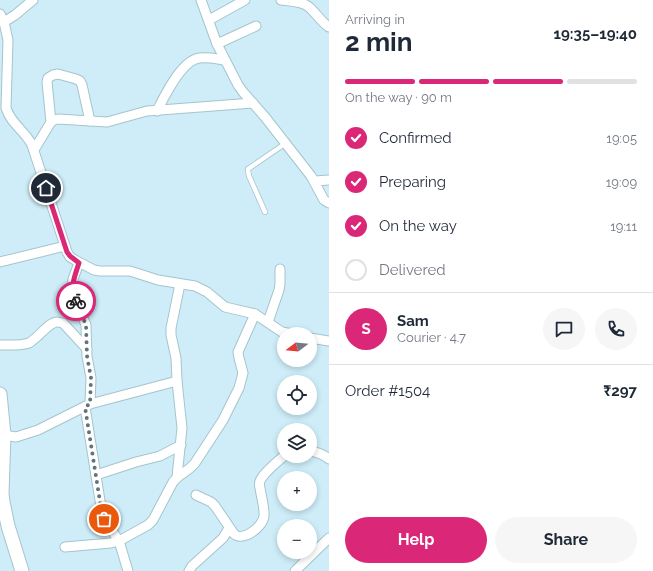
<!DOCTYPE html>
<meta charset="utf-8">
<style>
body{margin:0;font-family:Raleway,sans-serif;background:#f6f6f7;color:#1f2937;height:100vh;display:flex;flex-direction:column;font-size:15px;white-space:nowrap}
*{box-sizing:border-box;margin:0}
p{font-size:13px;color:#747a83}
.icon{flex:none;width:22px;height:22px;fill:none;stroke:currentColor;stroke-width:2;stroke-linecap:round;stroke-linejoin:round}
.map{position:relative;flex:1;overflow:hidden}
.side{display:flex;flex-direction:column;background:#fff;width:324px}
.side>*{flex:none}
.needle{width:26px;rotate:254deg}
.fabs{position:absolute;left:277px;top:327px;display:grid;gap:8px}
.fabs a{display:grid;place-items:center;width:40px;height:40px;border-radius:50%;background:#fff;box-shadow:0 2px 6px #0003;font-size:20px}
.pin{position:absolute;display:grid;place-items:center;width:34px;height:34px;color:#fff;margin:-17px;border:2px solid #fff;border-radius:50%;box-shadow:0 1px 4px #0007}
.courier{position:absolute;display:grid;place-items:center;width:40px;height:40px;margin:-20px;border:3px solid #db2777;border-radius:50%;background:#fff;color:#222;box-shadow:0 1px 5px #0007}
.overview em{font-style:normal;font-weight:700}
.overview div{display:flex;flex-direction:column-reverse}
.overview{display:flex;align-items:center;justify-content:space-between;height:68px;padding:0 16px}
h1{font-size:26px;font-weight:700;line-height:30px}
.bar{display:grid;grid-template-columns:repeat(4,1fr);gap:6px 4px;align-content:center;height:48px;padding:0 16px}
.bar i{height:5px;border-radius:3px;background:#e0e1e3}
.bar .on{background:#db2777}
.bar p{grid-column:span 4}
.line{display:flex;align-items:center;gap:10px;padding:0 16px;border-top:1px solid #e0e1e3}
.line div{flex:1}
.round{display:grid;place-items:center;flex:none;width:42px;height:42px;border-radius:21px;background:#f6f6f7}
ol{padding:0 16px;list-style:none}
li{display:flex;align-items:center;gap:12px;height:44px}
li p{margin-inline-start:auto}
li .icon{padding:4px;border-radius:50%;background:#db2777;color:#fff;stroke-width:4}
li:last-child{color:#747a83}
li i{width:22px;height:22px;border:2px solid #e0e1e3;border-radius:50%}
.cta{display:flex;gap:8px;margin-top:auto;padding:8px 16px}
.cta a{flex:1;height:46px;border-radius:24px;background:#db2777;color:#fff;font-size:16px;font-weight:700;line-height:46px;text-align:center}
.cta a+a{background:#f6f6f7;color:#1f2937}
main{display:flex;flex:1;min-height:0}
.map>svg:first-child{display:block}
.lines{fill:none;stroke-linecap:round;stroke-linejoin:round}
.lane-casing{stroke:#a5c4cd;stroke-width:6}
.street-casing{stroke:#a5c4cd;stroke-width:11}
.secondary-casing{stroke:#a5c4cd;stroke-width:15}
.lane{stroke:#fff;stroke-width:4.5}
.street{stroke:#fff;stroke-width:9}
.secondary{stroke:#fff;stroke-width:13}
.done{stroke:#61747b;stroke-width:4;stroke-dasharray:0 7.2}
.route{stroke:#db2777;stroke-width:5}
</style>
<main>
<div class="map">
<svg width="329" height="571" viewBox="0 0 329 571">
<rect width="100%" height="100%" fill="#ceedf8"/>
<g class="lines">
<defs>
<path id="lane" d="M265 212 249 176 248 171V169L286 143"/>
<g id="street">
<path d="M201 0 217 44 238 85 243 92 265 117 311 176 324 200 329 203"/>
<path d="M281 0C290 1 302 1 309 7 316 13 321 22 329 27"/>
<path d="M0 14 4 22 8 40 6 108C11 124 25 131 32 145L67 252 70 257 75 260 94 270 100 271H130L158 280 195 286 207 292 225 307 255 314 282 332 292 334"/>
<path d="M209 20 245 0"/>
<path d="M4 22 15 15 33 0"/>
<path d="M217 44 256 26"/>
<path d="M157 111C164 97 182 59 200 58 208 57 217 59 225 60"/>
<path d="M51 122 47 82 48 78 53 75 58 74 76 79 80 81 82 85 90 121"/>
<path d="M34 150 51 122 54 120 58 119 107 122 147 111 253 103"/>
<path d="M315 181 329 180"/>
<path d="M0 262 65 246"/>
<path d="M79 263 73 279 72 291 86 325 87 356 91 378 90 404"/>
<path d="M268 322 279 290 280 284V269"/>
<path d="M310 338 329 341"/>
<path d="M0 345C9 345 20 346 29 343 37 339 49 322 57 322 59 322 61 323 63 323L87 349"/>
<path d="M85 407 102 513 106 522 119 541 128 571"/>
<path d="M4 435 16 437 38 430 90 404 177 381"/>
<path d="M310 451C317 452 323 454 329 459"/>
<path d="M96 475 136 462 160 456 181 445"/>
<path d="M177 477 182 428 177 381 176 358 171 335V328L180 284"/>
<path d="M196 495 211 502 215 506 234 534C243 542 263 527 264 516 265 510 261 495 260 488 259 485 259 482 261 479 265 472 278 461 284 456"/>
<path d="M65 547 111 543 119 541 148 525 153 520 173 482C179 474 189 471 195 463L223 420 239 388 243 373 239 358 238 352 255 314"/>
<path d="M189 571 192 566 223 538 229 528"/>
<path d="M295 571 329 538"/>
</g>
<path id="secondary" d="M0 394 4 435 3 464 2 494 3 502 8 526 22 571"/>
</defs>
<use href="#lane" class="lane-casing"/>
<use href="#street" class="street-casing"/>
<use href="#secondary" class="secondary-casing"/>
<use href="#lane" class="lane"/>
<use href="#street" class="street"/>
<use href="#secondary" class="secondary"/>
</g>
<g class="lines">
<path class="done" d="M76 301 86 325 87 356 91 378 90 404 85 407 101 508 104 519"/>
<path class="route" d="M46 188 67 252 70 256 79 263C74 278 70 286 76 301"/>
</g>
</svg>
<div class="fabs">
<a><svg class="needle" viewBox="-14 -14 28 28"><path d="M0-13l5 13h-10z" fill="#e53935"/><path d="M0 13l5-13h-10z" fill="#747a83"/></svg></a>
<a><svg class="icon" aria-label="locate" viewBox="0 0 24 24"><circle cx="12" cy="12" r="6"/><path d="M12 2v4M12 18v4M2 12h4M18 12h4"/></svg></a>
<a><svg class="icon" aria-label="layers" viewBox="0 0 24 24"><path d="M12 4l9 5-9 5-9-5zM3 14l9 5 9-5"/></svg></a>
<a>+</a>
<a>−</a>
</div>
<div class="pin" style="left:104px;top:519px;background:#ea580c"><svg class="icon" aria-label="bag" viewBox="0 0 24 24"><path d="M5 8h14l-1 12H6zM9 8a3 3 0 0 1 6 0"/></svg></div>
<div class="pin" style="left:46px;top:188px;background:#1f2937"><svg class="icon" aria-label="home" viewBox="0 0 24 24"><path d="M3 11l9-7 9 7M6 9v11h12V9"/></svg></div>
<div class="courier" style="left:76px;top:301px"><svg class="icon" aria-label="bike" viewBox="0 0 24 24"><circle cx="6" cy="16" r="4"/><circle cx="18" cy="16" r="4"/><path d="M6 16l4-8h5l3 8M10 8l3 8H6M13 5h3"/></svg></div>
</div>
<section class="side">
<div class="overview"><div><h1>2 min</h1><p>Arriving in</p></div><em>19:35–19:40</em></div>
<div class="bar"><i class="on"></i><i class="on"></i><i class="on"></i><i></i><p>On the way · 90 m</p></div>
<ol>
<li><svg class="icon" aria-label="check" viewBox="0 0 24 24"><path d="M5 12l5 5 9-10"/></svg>Confirmed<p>19:05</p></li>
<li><svg class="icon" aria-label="check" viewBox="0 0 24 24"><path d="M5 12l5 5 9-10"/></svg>Preparing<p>19:09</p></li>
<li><svg class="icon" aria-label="check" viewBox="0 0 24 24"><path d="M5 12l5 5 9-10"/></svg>On the way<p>19:11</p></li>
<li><i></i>Delivered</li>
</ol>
<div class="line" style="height:72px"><b class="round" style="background:#db2777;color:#fff">S</b><div><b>Sam</b><p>Courier · 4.7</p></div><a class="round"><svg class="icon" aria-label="chat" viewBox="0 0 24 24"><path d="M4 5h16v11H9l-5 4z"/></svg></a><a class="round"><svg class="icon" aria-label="phone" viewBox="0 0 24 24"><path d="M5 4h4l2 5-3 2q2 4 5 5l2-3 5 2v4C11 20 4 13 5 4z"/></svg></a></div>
<div class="line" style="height:52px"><div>Order #1504</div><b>₹297</b></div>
<div class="cta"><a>Help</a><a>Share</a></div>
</section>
</main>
